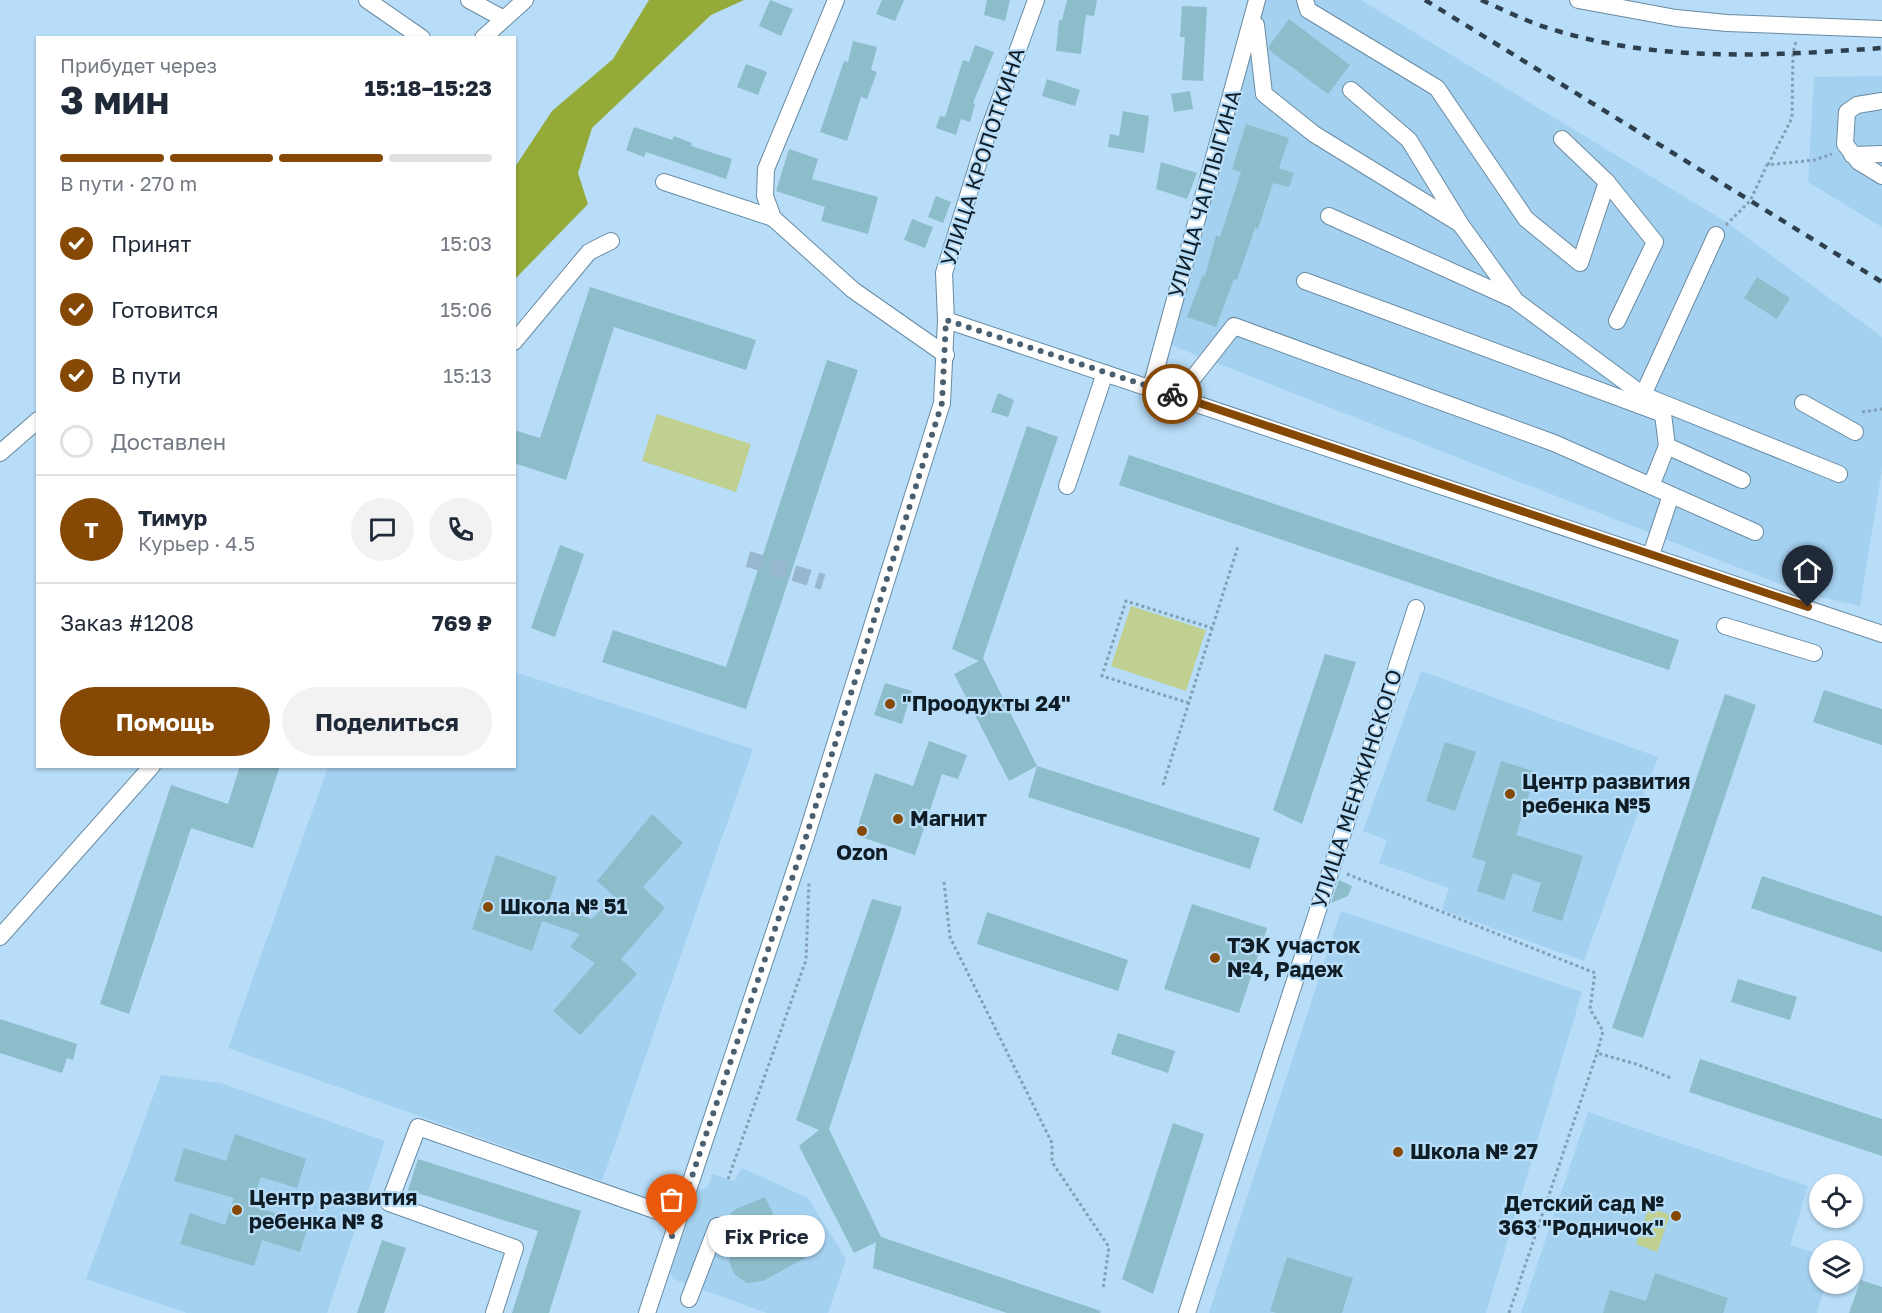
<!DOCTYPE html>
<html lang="ru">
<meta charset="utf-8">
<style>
body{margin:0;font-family:"Golos Text",sans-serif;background:#f2f2f3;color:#1f2937;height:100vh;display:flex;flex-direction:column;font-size:22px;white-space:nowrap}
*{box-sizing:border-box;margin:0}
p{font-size:20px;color:#747a83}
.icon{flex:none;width:33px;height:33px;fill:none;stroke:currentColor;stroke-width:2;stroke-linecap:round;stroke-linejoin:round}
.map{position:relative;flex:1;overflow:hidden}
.side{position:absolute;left:36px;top:36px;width:480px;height:732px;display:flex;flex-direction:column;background:#fff;border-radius:0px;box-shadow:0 2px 4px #0004}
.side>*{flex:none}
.controls{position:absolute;left:1809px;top:1174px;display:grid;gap:12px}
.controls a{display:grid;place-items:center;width:54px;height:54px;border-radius:50%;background:#fff;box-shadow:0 2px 4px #0004;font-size:30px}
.pin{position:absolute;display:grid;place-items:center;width:51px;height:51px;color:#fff;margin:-62px -26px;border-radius:50% 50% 50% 0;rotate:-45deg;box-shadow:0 0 6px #0007}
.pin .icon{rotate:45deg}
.courier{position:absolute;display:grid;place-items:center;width:60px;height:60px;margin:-30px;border:4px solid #854905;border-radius:50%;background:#fff;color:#222;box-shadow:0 2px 8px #0007}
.bubble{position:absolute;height:42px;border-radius:21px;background:#fff;box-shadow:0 2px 4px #0004;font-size:20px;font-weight:700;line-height:42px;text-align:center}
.overview em{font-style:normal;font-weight:700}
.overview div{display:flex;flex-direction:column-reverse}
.overview{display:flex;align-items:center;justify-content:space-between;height:102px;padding:0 24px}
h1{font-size:39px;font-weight:700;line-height:45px}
.bar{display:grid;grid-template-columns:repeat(4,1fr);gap:9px 6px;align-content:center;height:72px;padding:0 24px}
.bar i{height:8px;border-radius:4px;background:#e0e1e3}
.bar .current{background:#854905}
.bar p{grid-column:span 4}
.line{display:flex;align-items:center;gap:15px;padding:0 24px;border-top:2px solid #e0e1e3}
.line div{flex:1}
.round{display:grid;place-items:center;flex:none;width:63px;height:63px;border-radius:32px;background:#f2f2f3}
ol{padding:0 24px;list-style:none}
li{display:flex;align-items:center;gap:18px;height:66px}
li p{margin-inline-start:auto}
li .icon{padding:6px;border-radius:50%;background:#854905;color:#fff;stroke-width:4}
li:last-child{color:#747a83}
li i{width:33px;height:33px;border:3px solid #e0e1e3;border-radius:50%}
.primary-button{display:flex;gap:12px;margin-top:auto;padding:12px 24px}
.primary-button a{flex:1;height:69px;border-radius:36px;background:#854905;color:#fff;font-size:24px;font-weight:700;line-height:69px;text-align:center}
.primary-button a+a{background:#f2f2f3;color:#1f2937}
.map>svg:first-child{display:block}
.built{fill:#a5d1f0}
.green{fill:#c0d091}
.forest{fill:#94aa39}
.building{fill:#8dbccb}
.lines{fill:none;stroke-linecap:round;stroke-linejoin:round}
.minor-tunnel{stroke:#96b7ce;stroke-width:16;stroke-dasharray:16 8;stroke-linecap:butt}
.minor-casing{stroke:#688ba3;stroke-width:18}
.path{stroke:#829fb5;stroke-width:3;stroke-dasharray:3 3;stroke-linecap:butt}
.minor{stroke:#fff;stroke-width:16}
.rail{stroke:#2e404d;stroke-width:4.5;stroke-dasharray:8 8;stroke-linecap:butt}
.done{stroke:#4a6070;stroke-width:6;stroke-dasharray:0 10.8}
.route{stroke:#854905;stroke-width:8}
.poi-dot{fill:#854905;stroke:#b8ddf8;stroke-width:2}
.labels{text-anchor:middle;stroke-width:4.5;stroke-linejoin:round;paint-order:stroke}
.street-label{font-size:21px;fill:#0f1d26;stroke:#b8ddf8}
.poi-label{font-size:21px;font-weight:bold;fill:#0f1d26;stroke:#b8ddf8;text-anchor:start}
</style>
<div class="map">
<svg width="1882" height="1313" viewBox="0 0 1882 1313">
<rect width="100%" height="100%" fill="#b8ddf8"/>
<g class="built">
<path d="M1265 0H1361L1726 222 1882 337V470L1860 606 1803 593 1168 344Z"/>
<path d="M1882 76V227L1808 182 1814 77Z"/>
<path d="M1421 671 1658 757 1584 961 1442 910 1449 888 1379 863 1387 840 1363 831Z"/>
<path d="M515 672 753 749 602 1181 228 1048 328 767 514 766Z"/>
<path d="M1341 911 1582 992 1486 1313H1209Z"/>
<path d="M161 1075 221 1083 385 1141 327 1313H187L86 1279Z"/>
<path d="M1588 1112 1808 1186 1790 1245 1819 1254 1820 1284H1826L1817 1313H1521Z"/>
<path d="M742 1168 808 1198 846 1259 828 1313H767L673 1279 670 1271 699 1190 707 1188 713 1174 734 1181Z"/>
</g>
<g class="green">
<path d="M657 414 751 444 736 492 642 461Z"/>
<path d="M1131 606 1206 630 1186 691 1111 666Z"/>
<path d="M1649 1207 1670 1215 1657 1252 1636 1244Z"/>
</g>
<path class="forest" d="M649 0H744L711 15 592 128 578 173 588 204 515 279V167L552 111 613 59Z"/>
<g class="building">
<path d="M770 0 793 9 781 36 759 26Z"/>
<path d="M882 0H904L895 21 876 14Z"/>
<path d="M987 0H1010L1005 21 984 15Z"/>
<path d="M1067 0H1097L1094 16 1086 15 1081 54 1056 51 1059 20H1062Z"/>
<path d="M1182 6 1207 7 1203 81 1182 80 1185 37H1180Z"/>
<path d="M1289 19 1350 65 1328 94 1269 50V46Z"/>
<path d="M853 41 877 47 871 70 877 72 867 99 861 97 847 141 820 132 844 61 848 62Z"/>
<path d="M975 45 994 52 973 103 975 104 970 122 961 119 956 135 936 128 940 116 945 117 963 60 969 62Z"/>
<path d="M746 64 767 72 758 95 737 87Z"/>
<path d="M1047 79 1080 90 1075 106 1042 96Z"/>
<path d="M1190 91 1193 109 1174 112 1171 94Z"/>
<path d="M1123 111 1149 116 1144 153 1108 147 1110 134 1119 136Z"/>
<path d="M1246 124 1289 138 1279 168 1294 173 1289 187 1273 183 1258 229 1255 228 1237 280 1234 279 1216 327 1187 317 1203 275 1205 276 1216 236 1220 237 1241 172 1232 169Z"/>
<path d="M634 127 672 140 674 136 692 143 691 146 732 159 726 179 646 152 644 157 626 150Z"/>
<path d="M789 149 818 159 812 179 878 197 868 234 821 221 825 207 776 191Z"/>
<path d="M1161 162 1197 173 1187 199 1156 189Z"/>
<path d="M936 196 951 202 943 223 928 217Z"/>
<path d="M912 219 933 227 925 248 904 240Z"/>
<path d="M1757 277 1790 298 1777 319 1744 298Z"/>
<path d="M590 287 756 340 746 370 614 327 566 480 514 463V430L540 438Z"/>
<path d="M827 360 858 370 746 709 602 662 613 630 726 667Z"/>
<path d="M998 393 1014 400 1008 417 991 412Z"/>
<path d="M1027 426 1058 437 983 658 1037 766 1260 838 1250 869 1028 797 1037 766 1009 781 954 674 979 661 952 649Z"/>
<path d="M1129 455 1679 640 1669 670 1119 485Z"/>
<path d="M560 545 584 554 555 637 531 628Z"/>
<path d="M1325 654 1356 662 1302 824 1273 810Z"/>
<path d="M885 683 912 691 902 724 874 715Z"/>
<path d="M1824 690 1882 709V745L1813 722Z"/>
<path d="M1725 694 1756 705 1643 1038 1612 1028Z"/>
<path d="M929 741 967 755 958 779 942 774 915 855 855 835 875 773 913 786Z"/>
<path d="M1445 742 1476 752 1455 811 1426 801Z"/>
<path d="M1501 761 1536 772 1516 835 1583 856 1562 921 1532 911 1541 883 1513 873 1504 900 1477 891 1486 862 1472 857Z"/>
<path d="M240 766H280L253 848 191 828 129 1014 100 1004 171 785 228 804Z"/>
<path d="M652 814 683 843 643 887 665 908 621 959 637 974 580 1035 553 1011 595 963 570 947 580 934 542 921 532 951 472 929 496 855 557 877 548 904 592 919 614 896 597 881Z"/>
<path d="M1762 876 1882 916V952L1751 908Z"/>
<path d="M1339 880 1352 886 1348 896 1331 903Z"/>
<path d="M872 899 902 907 829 1129 881 1237 1101 1311 1100 1313H1007L873 1268 876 1242 854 1253 799 1146 819 1130 796 1120Z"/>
<path d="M1192 904 1267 928 1239 1013 1164 989Z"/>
<path d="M987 912 1128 960 1118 991 977 944Z"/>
<path d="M1738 979 1797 997 1790 1020 1731 1002Z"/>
<path d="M0 1019 77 1044 73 1060 67 1058 62 1073 0 1053Z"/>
<path d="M1118 1033 1175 1051 1168 1073 1111 1054Z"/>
<path d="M1700 1059 1882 1119V1156L1689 1092Z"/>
<path d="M1173 1123 1204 1134 1153 1294 1122 1279Z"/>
<path d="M235 1134 306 1159 297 1188 261 1177 251 1206 309 1223 300 1252 262 1240 254 1266 180 1244 190 1213 225 1225 234 1198 174 1181 184 1148 226 1161Z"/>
<path d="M418 1159 581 1211 549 1313H512L538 1231 408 1190Z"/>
<path d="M765 1197 790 1249 800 1244 807 1257 763 1281 747 1283 735 1275 729 1262 731 1249 746 1234 732 1222 730 1214 736 1209Z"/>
<path d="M382 1240 406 1248 384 1313H357Z"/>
<path d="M1287 1257 1353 1278 1342 1313H1277L1270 1311Z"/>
<path d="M1655 1273 1728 1298 1723 1313H1603L1610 1290 1646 1301Z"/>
<path d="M1861 1280 1882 1287V1313H1849Z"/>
</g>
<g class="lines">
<path class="minor-tunnel" d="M748 559 823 582"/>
<defs>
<g id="minor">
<path d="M367 0 422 38"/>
<path d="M469 0 504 19"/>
<path d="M836 0 766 169 765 196 773 218 853 290 946 355"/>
<path d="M1305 0 1308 10 1437 88 1526 219 1580 263 1607 182 1562 139"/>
<path d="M1578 0 1676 18 1727 23 1882 29"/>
<path d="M1256 25 1264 94 1314 134 1457 222"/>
<path d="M483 38 525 0"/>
<path d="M1351 90 1409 140 1461 225 1516 301 1643 395"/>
<path d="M1882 101 1857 105 1847 112 1845 144 1859 162 1882 176"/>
<path d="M1852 155 1882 154"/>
<path d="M664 182 773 218"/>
<path d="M1607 182 1655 242 1617 321"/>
<path d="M1329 216 1515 300"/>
<path d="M1716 235 1643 395 1839 474"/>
<path d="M1305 281 1663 414 1667 446 1742 480"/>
<path d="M946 320 1882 634"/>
<path d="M514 342 589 252 611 241"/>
<path d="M1151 387 1257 0"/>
<path d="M1179 396 1234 326 1554 443 1755 532"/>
<path d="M1803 403 1855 432"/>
<path d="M0 453 38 420"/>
<path d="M1067 486 1105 373"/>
<path d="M1651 486 1667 446"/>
<path d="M1651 555 1671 495"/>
<path d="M1725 626 1814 653"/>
<path d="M0 937 152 766"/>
<path d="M689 1299 717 1226"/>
<path d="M494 1313 515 1248 389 1203 418 1127 677 1218"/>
<path d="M647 1313 806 837 942 403 946 320 944 273 987 135 1036 0"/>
<path d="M1187 1313 1416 608"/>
</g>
</defs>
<use href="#minor" class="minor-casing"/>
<g class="path">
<path d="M1768 165 1792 118 1793 53 1796 41"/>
<path d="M1726 225 1750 201 1767 165 1815 160 1832 154"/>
<path d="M1862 412 1882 409"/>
<path d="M1189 703 1102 676 1126 601 1212 628"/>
<path d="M1163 785 1238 546"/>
<path d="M1347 874 1595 973 1590 1009 1603 1031 1597 1053 1636 1064 1671 1078"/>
<path d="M944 882 950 937 1052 1143V1162L1109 1247 1103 1289"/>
<path d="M728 1179 806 960 809 883"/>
<path d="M1509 1313 1597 1053"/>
</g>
<use href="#minor" class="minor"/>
<g class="rail">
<path d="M1425 0 1882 282"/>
<path d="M1481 0C1502 9 1523 20 1545 27 1653 63 1770 56 1882 48"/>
</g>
</g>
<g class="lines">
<path class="done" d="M672 1236 806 837 942 403 946 320 1172 394"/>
<path class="route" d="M1172 394 1808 607"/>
</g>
<g class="poi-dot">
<circle cx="890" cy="704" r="6"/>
<circle cx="1510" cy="794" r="6"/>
<circle cx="898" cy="819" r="6"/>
<circle cx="862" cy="831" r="6"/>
<circle cx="488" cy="907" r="6"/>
<circle cx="1215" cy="958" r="6"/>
<circle cx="1398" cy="1152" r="6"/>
<circle cx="237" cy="1210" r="6"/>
<circle cx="1676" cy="1216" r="6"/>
</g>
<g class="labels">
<g class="street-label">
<text transform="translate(983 157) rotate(-72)" y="7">УЛИЦА КРОПОТКИНА</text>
<text transform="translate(1205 194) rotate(-74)" y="7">УЛИЦА ЧАПЛЫГИНА</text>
<text transform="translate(1357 789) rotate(-72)" y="7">УЛИЦА МЕНЖИНСКОГО</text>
</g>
<g class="poi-label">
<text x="902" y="711">"Проодукты 24"</text>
<text x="1522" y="789">Центр развития<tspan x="1522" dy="24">ребенка №5</tspan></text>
<text x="910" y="826">Магнит</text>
<text x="862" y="860" text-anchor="middle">Ozon</text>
<text x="500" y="914">Школа № 51</text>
<text x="1227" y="953">ТЭК участок<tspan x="1227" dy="24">№4, Радеж</tspan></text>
<text x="1410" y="1159">Школа № 27</text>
<text x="249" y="1205">Центр развития<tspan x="249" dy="24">ребенка № 8</tspan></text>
<text x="1664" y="1211" text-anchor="end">Детский сад №<tspan x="1664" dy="24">363 "Родничок"</tspan></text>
</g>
</g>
</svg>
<div class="controls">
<a><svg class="icon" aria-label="locate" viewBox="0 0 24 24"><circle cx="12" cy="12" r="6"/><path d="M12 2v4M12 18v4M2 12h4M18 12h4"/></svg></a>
<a><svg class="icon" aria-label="layers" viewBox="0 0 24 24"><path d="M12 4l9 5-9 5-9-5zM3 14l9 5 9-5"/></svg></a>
</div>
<div class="pin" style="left:672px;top:1236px;background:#ea580c"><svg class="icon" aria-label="bag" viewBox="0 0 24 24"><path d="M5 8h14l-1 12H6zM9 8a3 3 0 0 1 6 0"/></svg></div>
<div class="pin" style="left:1808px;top:607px;background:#1f2937"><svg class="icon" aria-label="home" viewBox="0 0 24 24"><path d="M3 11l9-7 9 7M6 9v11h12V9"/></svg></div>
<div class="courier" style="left:1172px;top:394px"><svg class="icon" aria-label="bike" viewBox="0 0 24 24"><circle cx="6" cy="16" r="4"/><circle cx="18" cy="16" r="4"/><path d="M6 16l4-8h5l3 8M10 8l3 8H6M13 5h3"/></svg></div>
<div class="bubble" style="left:708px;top:1215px;width:117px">Fix Price</div>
<section class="side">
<div class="overview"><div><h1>3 мин</h1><p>Прибудет через</p></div><em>15:18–15:23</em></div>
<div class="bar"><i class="current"></i><i class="current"></i><i class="current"></i><i></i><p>В пути · 270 m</p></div>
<ol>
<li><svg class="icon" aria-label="check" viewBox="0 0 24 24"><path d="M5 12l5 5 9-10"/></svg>Принят<p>15:03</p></li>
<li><svg class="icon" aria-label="check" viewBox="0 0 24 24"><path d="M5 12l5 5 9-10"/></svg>Готовится<p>15:06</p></li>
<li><svg class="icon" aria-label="check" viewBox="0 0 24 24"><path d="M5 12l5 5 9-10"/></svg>В пути<p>15:13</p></li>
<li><i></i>Доставлен</li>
</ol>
<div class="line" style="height:108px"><b class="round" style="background:#854905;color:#fff">Т</b><div><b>Тимур</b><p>Курьер · 4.5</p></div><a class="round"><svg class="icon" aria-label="chat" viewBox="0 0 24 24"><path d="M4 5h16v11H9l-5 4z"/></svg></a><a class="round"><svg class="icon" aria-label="phone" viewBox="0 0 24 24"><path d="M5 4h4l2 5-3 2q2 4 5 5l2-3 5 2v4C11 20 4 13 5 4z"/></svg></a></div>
<div class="line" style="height:78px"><div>Заказ #1208</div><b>769 ₽</b></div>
<div class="primary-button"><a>Помощь</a><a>Поделиться</a></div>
</section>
</div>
